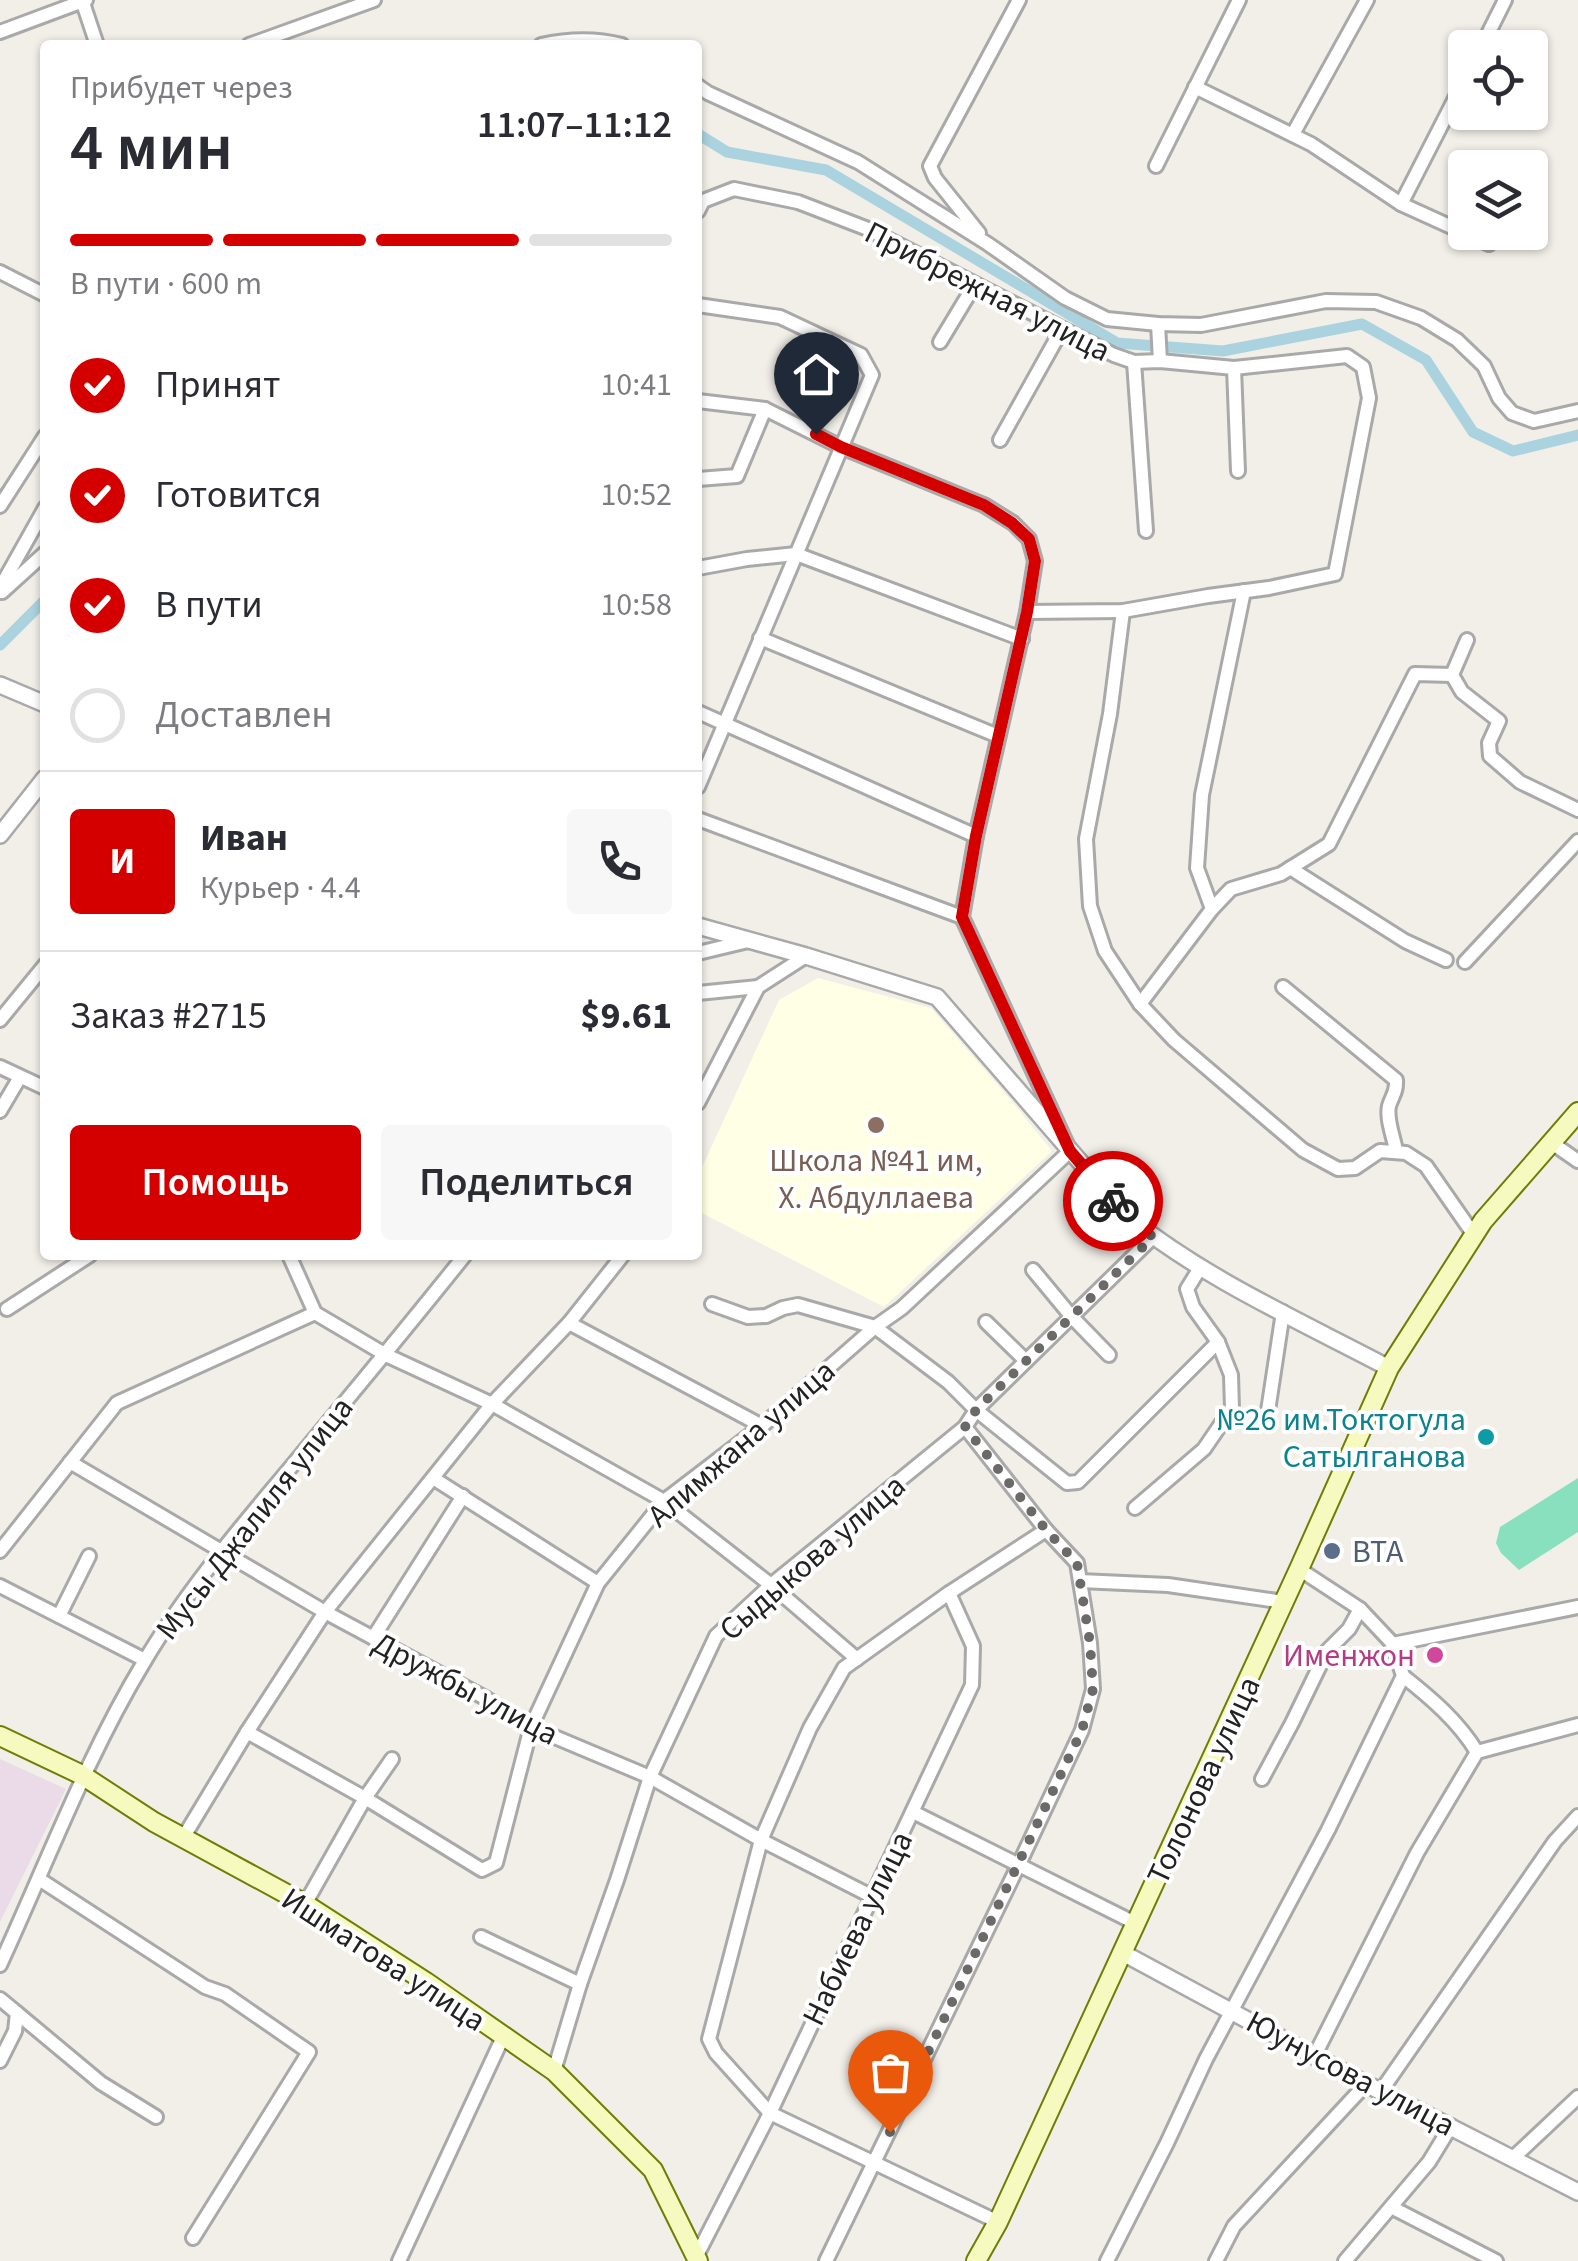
<!DOCTYPE html>
<html lang="ru">
<meta charset="utf-8">
<style>
body{margin:0;font-family:"Source Sans 3",sans-serif;background:#f7f7f7;color:#2b2b33;height:100vh;display:flex;flex-direction:column;font-size:38px;white-space:nowrap}
*{box-sizing:border-box;margin:0}
p{font-size:32px;color:#7c7c81}
.icon{flex:none;width:55px;height:55px;fill:none;stroke:currentColor;stroke-width:2;stroke-linecap:round;stroke-linejoin:round}
.map{position:relative;flex:1;overflow:hidden}
.side{position:absolute;left:40px;top:40px;width:662px;height:1220px;display:flex;flex-direction:column;background:#fff;border-radius:10px;box-shadow:0 2px 8px #0004}
.side>*{flex:none}
.tools{position:absolute;left:1448px;top:30px;display:grid;gap:20px}
.tools a{display:grid;place-items:center;width:100px;height:100px;border-radius:10px;background:#fff;box-shadow:0 2px 8px #0004;font-size:50px}
.pin{position:absolute;display:grid;place-items:center;width:85px;height:85px;color:#fff;margin:-102px -42px;border-radius:50% 50% 50% 0;rotate:-45deg;box-shadow:0 0 10px #0007}
.pin .icon{rotate:45deg}
.courier{position:absolute;display:grid;place-items:center;width:100px;height:100px;margin:-50px;border:8px solid #d40000;border-radius:50%;background:#fff;color:#222;box-shadow:0 2px 12px #0007}
.headline em{font-style:normal;font-weight:600}
.headline div{display:flex;flex-direction:column-reverse}
.headline{display:flex;align-items:center;justify-content:space-between;height:170px;padding:0 30px}
h1{font-size:65px;font-weight:600;line-height:75px}
.bar{display:grid;grid-template-columns:repeat(4,1fr);gap:15px 10px;align-content:center;height:120px;padding:0 30px}
.bar i{height:12px;border-radius:8px;background:#e1e1e2}
.bar .selected{background:#d40000}
.bar p{grid-column:span 4}
.line{display:flex;align-items:center;gap:25px;padding:0 30px;border-top:2px solid #e1e1e2}
.line div{flex:1}
.round{display:grid;place-items:center;flex:none;width:105px;height:105px;border-radius:10px;background:#f7f7f7}
ol{padding:0 30px;list-style:none}
li{display:flex;align-items:center;gap:30px;height:110px}
li p{margin-inline-start:auto}
li .icon{padding:10px;border-radius:50%;background:#d40000;color:#fff;stroke-width:4}
li:last-child{color:#7c7c81}
li i{width:55px;height:55px;border:5px solid #e1e1e2;border-radius:50%}
.action{display:flex;gap:20px;margin-top:auto;padding:20px 30px}
.action a{flex:1;height:115px;border-radius:10px;background:#d40000;color:#fff;font-size:40px;font-weight:600;line-height:115px;text-align:center}
.action a+a{background:#f7f7f7;color:#2b2b33}
.map>svg:first-child{display:block}
.industrial{fill:#ebdbe8}
.education{fill:#ffffe5}
.pitch{fill:#88e0be}
.lines{fill:none;stroke-linecap:round;stroke-linejoin:round}
.canal{stroke:#aad3df;stroke-width:11}
.minor-casing{stroke:#a9a9a9;stroke-width:18}
.tertiary-casing{stroke:#a9a9a9;stroke-width:20}
.secondary-casing{stroke:#707d05;stroke-width:22}
.minor{stroke:#fff;stroke-width:12}
.tertiary{stroke:#fff;stroke-width:15}
.secondary{stroke:#f7fabf;stroke-width:18}
.done{stroke:#6b6a68;stroke-width:10;stroke-dasharray:0 18}
.route{stroke:#d40000;stroke-width:12}
.education-dot{fill:#8d6e63;stroke:#fff;stroke-width:4}
.culture-dot{fill:#0f9aa8;stroke:#fff;stroke-width:4}
.service-dot{fill:#5c6f8a;stroke:#fff;stroke-width:4}
.hotel-dot{fill:#d1479c;stroke:#fff;stroke-width:4}
.labels{text-anchor:middle;stroke-width:8;stroke-linejoin:round;paint-order:stroke}
.street-label{font-size:32px;fill:#222;stroke:#fff}
.education-label{font-size:32px;fill:#785e54;stroke:#fff}
.culture-label{font-size:32px;fill:#0d838f;stroke:#fff;text-anchor:end}
.service-label{font-size:32px;fill:#4e5e75;stroke:#fff;text-anchor:start}
.hotel-label{font-size:32px;fill:#b23c85;stroke:#fff;text-anchor:end}
</style>
<div class="map">
<svg width="1578" height="2261" viewBox="0 0 1578 2261">
<rect width="100%" height="100%" fill="#f2efe9"/>
<path class="industrial" d="M0 1759 66 1789 0 1922Z"/>
<path class="education" d="M818 978 931 1008 1010 1099 1052 1151 884 1307 698 1211V1176L779 1000Z"/>
<path class="pitch" d="M1578 1478V1532L1519 1570 1501 1553 1496 1543 1500 1527Z"/>
<g class="lines">
<g class="canal">
<path d="M698 134 727 152 826 170 1117 343 1223 351 1362 324 1426 360 1473 432 1513 451 1578 435"/>
<path d="M0 645 45 600"/>
</g>
<defs>
<g id="minor">
<path d="M82 0 97 45"/>
<path d="M0 32 86 0"/>
<path d="M249 45 374 0"/>
<path d="M541 45C568 39 595 38 622 45"/>
<path d="M1481 48 1505 0"/>
<path d="M698 86 708 93 858 162 988 244 1065 298 1107 319 1158 324 1201 325 1326 301 1376 302 1421 318 1457 340 1484 366 1499 398 1512 413 1534 421 1578 411"/>
<path d="M1195 87 1311 144 1401 204 1489 244"/>
<path d="M1293 134 1367 0"/>
<path d="M1156 166 1239 0"/>
<path d="M1401 204 1465 79"/>
<path d="M698 211 703 201 734 189 798 202 868 229 1114 355 1134 362 1160 361 1234 368 1347 356 1363 367 1369 398 1335 574 1269 588 1208 596 1123 611 1027 612"/>
<path d="M979 233 935 178 930 166 1019 0"/>
<path d="M0 272 45 295"/>
<path d="M698 305 780 317 861 355 872 375 698 787"/>
<path d="M1158 324 1160 361"/>
<path d="M940 342 975 284"/>
<path d="M1134 362 1146 531"/>
<path d="M1234 368 1238 471"/>
<path d="M1000 440 1062 329"/>
<path d="M698 479 737 476 765 409"/>
<path d="M0 506 45 436"/>
<path d="M698 568 747 559 796 554 1022 639"/>
<path d="M0 588 45 508"/>
<path d="M2 592 45 553"/>
<path d="M1123 611 1110 714 1086 839 1090 906 1105 951 1140 1004 1174 1040 1303 1150 1338 1169 1355 1168 1380 1151 1406 1153 1426 1166 1474 1235"/>
<path d="M760 638 998 736"/>
<path d="M1467 640 1452 675 1462 692 1499 721 1489 743 1490 756 1520 782 1578 810"/>
<path d="M698 712 976 836"/>
<path d="M698 819 962 917"/>
<path d="M1290 868 1405 941 1446 960"/>
<path d="M1212 909 1197 868 1202 795 1244 591"/>
<path d="M698 953 748 941"/>
<path d="M1465 962 1578 841"/>
<path d="M1283 987 1396 1080C1397 1092 1392 1096 1389 1106 1386 1119 1394 1138 1396 1151"/>
<path d="M698 993 758 987"/>
<path d="M1140 1004 1212 909 1231 889 1281 874 1329 844 1415 674 1452 675"/>
<path d="M0 1020 45 965"/>
<path d="M0 1067 45 1088"/>
<path d="M698 1103 758 987 806 956"/>
<path d="M0 1111 20 1077"/>
<path d="M1552 1143 1578 1161"/>
<path d="M289 1255 315 1313 386 1355 492 1404 664 1501 771 1585 857 1659"/>
<path d="M1033 1270 1072 1317 1109 1355"/>
<path d="M712 1304 748 1317 766 1316 783 1308 798 1305 875 1327 948 1382 976 1410 1067 1483 1078 1482 1218 1342"/>
<path d="M7 1309 90 1255"/>
<path d="M986 1322 1026 1361"/>
<path d="M569 1323 762 1426"/>
<path d="M1268 1411 1283 1312"/>
<path d="M70 1462 325 1612 487 1699 531 1727 650 1777 761 1840 871 1896"/>
<path d="M433 1478 598 1583"/>
<path d="M1135 1508 1204 1449 1232 1408 1231 1375 1218 1342 1193 1307 1187 1289 1200 1268"/>
<path d="M0 1551 117 1403 315 1313"/>
<path d="M1080 1581 1168 1585 1284 1602"/>
<path d="M0 1586 145 1660"/>
<path d="M59 1616 89 1556"/>
<path d="M373 1638 463 1496"/>
<path d="M1393 1644 1578 1607"/>
<path d="M1403 1676C1431 1698 1458 1721 1477 1752"/>
<path d="M247 1732 365 1798 482 1870 496 1863 531 1727 598 1583 664 1501 762 1426 875 1327 902 1308 1070 1151 962 917 976 836 1027 612 1035 561 1029 539 1013 523 984 505 841 447 765 409 698 401"/>
<path d="M1262 1779 1292 1723 1327 1651 1349 1629 1360 1609"/>
<path d="M913 1812 1137 1924"/>
<path d="M183 1838 247 1732 325 1612 492 1404 569 1323 623 1255"/>
<path d="M39 1879 205 1987 225 1994 309 2052 193 2238"/>
<path d="M305 1904 365 1798 392 1759"/>
<path d="M481 1937 580 1984"/>
<path d="M0 1965C47 1863 86 1758 144 1662 183 1596 236 1532 286 1473 346 1401 406 1329 465 1255"/>
<path d="M0 1999 17 2013 15 2031 0 2061"/>
<path d="M17 2013 101 2083 156 2117"/>
<path d="M1315 2055 1417 1853 1477 1752 1578 1725"/>
<path d="M554 2071 580 1984 617 1880 650 1777 716 1636 771 1585 965 1427 976 1410 1153 1237"/>
<path d="M1381 2091 1555 1841 1578 1816"/>
<path d="M1513 2158 1578 2097"/>
<path d="M1391 2207 1496 2261"/>
<path d="M998 2222 770 2113 716 2053 709 2039 761 1840 810 1728 844 1668 949 1593 1046 1530"/>
<path d="M696 2257 770 2113 972 1685 973 1646 949 1593"/>
<path d="M399 2261 503 2037"/>
<path d="M826 2261 1021 1860 1082 1730 1093 1689 1090 1643 1077 1563 1046 1530 965 1427"/>
<path d="M1107 2261 1167 2143 1206 2059 1328 1830 1403 1676 1393 1644 1360 1609 1299 1569"/>
<path d="M1216 2261 1234 2226 1366 2084"/>
<path d="M1345 2261 1429 2162 1451 2126"/>
</g>
<g id="tertiary">
<path d="M0 685 45 704"/>
<path d="M0 835 45 778"/>
<path d="M698 926 806 956 937 997 1127 1216C1205 1279 1300 1321 1389 1368"/>
<path d="M1123 1953 1366 2084 1578 2192"/>
</g>
<g id="secondary">
<path d="M0 1736 82 1775 154 1822 305 1904 426 1982 554 2071 653 2170 698 2261"/>
<path d="M976 2261 998 2222 1299 1569 1389 1368 1483 1221 1578 1112"/>
</g>
</defs>
<use href="#minor" class="minor-casing"/>
<use href="#tertiary" class="tertiary-casing"/>
<use href="#secondary" class="secondary-casing"/>
<use href="#minor" class="minor"/>
<use href="#tertiary" class="tertiary"/>
<use href="#secondary" class="secondary"/>
</g>
<g class="lines">
<path class="done" d="M890 2132 1082 1730 1093 1689 1090 1643 1077 1563 1046 1530 965 1427 976 1410 1153 1237 1127 1216 1113 1201"/>
<path class="route" d="M816 434 841 447 984 505 1012 523 1029 539 1035 561 1027 612 976 836 962 917 1070 1151 1113 1201"/>
</g>
<circle class="education-dot" cx="876" cy="1125" r="10"/>
<circle class="culture-dot" cx="1486" cy="1437" r="10"/>
<circle class="service-dot" cx="1332" cy="1551" r="10"/>
<circle class="hotel-dot" cx="1435" cy="1655" r="10"/>
<g class="labels">
<g class="street-label">
<text transform="translate(988 291) rotate(27)" y="11">Прибрежная улица</text>
<text transform="translate(741 1443) rotate(-41)" y="11">Алимжана улица</text>
<text transform="translate(254 1518) rotate(-52)" y="11">Мусы Джалиля улица</text>
<text transform="translate(812 1557) rotate(-41)" y="11">Сыдыкова улица</text>
<text transform="translate(466 1688) rotate(28)" y="11">Дружбы улица</text>
<text transform="translate(1203 1780) rotate(-65)" y="11">Толонова улица</text>
<text transform="translate(857 1928) rotate(-64)" y="11">Набиева улица</text>
<text transform="translate(384 1959) rotate(33)" y="11">Ишматова улица</text>
<text transform="translate(1351 2073) rotate(28)" y="11">Юунусова улица</text>
</g>
<g class="education-label">
<text x="876" y="1171">Школа №41 им,<tspan x="876" dy="37">Х. Абдуллаева</tspan></text>
</g>
<g class="culture-label">
<text x="1466" y="1430">№26 им.Токтогула<tspan x="1466" dy="37">Сатылганова</tspan></text>
</g>
<g class="service-label">
<text x="1352" y="1562">BTA</text>
</g>
<g class="hotel-label">
<text x="1415" y="1666">Именжон</text>
</g>
</g>
</svg>
<div class="tools">
<a><svg class="icon" aria-label="locate" viewBox="0 0 24 24"><circle cx="12" cy="12" r="6"/><path d="M12 2v4M12 18v4M2 12h4M18 12h4"/></svg></a>
<a><svg class="icon" aria-label="layers" viewBox="0 0 24 24"><path d="M12 4l9 5-9 5-9-5zM3 14l9 5 9-5"/></svg></a>
</div>
<div class="pin" style="left:890px;top:2132px;background:#ea580c"><svg class="icon" aria-label="bag" viewBox="0 0 24 24"><path d="M5 8h14l-1 12H6zM9 8a3 3 0 0 1 6 0"/></svg></div>
<div class="pin" style="left:816px;top:434px;background:#1f2937"><svg class="icon" aria-label="home" viewBox="0 0 24 24"><path d="M3 11l9-7 9 7M6 9v11h12V9"/></svg></div>
<div class="courier" style="left:1113px;top:1201px"><svg class="icon" aria-label="bike" viewBox="0 0 24 24"><circle cx="6" cy="16" r="4"/><circle cx="18" cy="16" r="4"/><path d="M6 16l4-8h5l3 8M10 8l3 8H6M13 5h3"/></svg></div>
<section class="side">
<div class="headline"><div><h1>4 мин</h1><p>Прибудет через</p></div><em>11:07–11:12</em></div>
<div class="bar"><i class="selected"></i><i class="selected"></i><i class="selected"></i><i></i><p>В пути · 600 m</p></div>
<ol>
<li><svg class="icon" aria-label="check" viewBox="0 0 24 24"><path d="M5 12l5 5 9-10"/></svg>Принят<p>10:41</p></li>
<li><svg class="icon" aria-label="check" viewBox="0 0 24 24"><path d="M5 12l5 5 9-10"/></svg>Готовится<p>10:52</p></li>
<li><svg class="icon" aria-label="check" viewBox="0 0 24 24"><path d="M5 12l5 5 9-10"/></svg>В пути<p>10:58</p></li>
<li><i></i>Доставлен</li>
</ol>
<div class="line" style="height:180px"><b class="round" style="background:#d40000;color:#fff">И</b><div><b>Иван</b><p>Курьер · 4.4</p></div><a class="round"><svg class="icon" aria-label="phone" viewBox="0 0 24 24"><path d="M5 4h4l2 5-3 2q2 4 5 5l2-3 5 2v4C11 20 4 13 5 4z"/></svg></a></div>
<div class="line" style="height:130px"><div>Заказ #2715</div><b>$9.61</b></div>
<div class="action"><a>Помощь</a><a>Поделиться</a></div>
</section>
</div>
